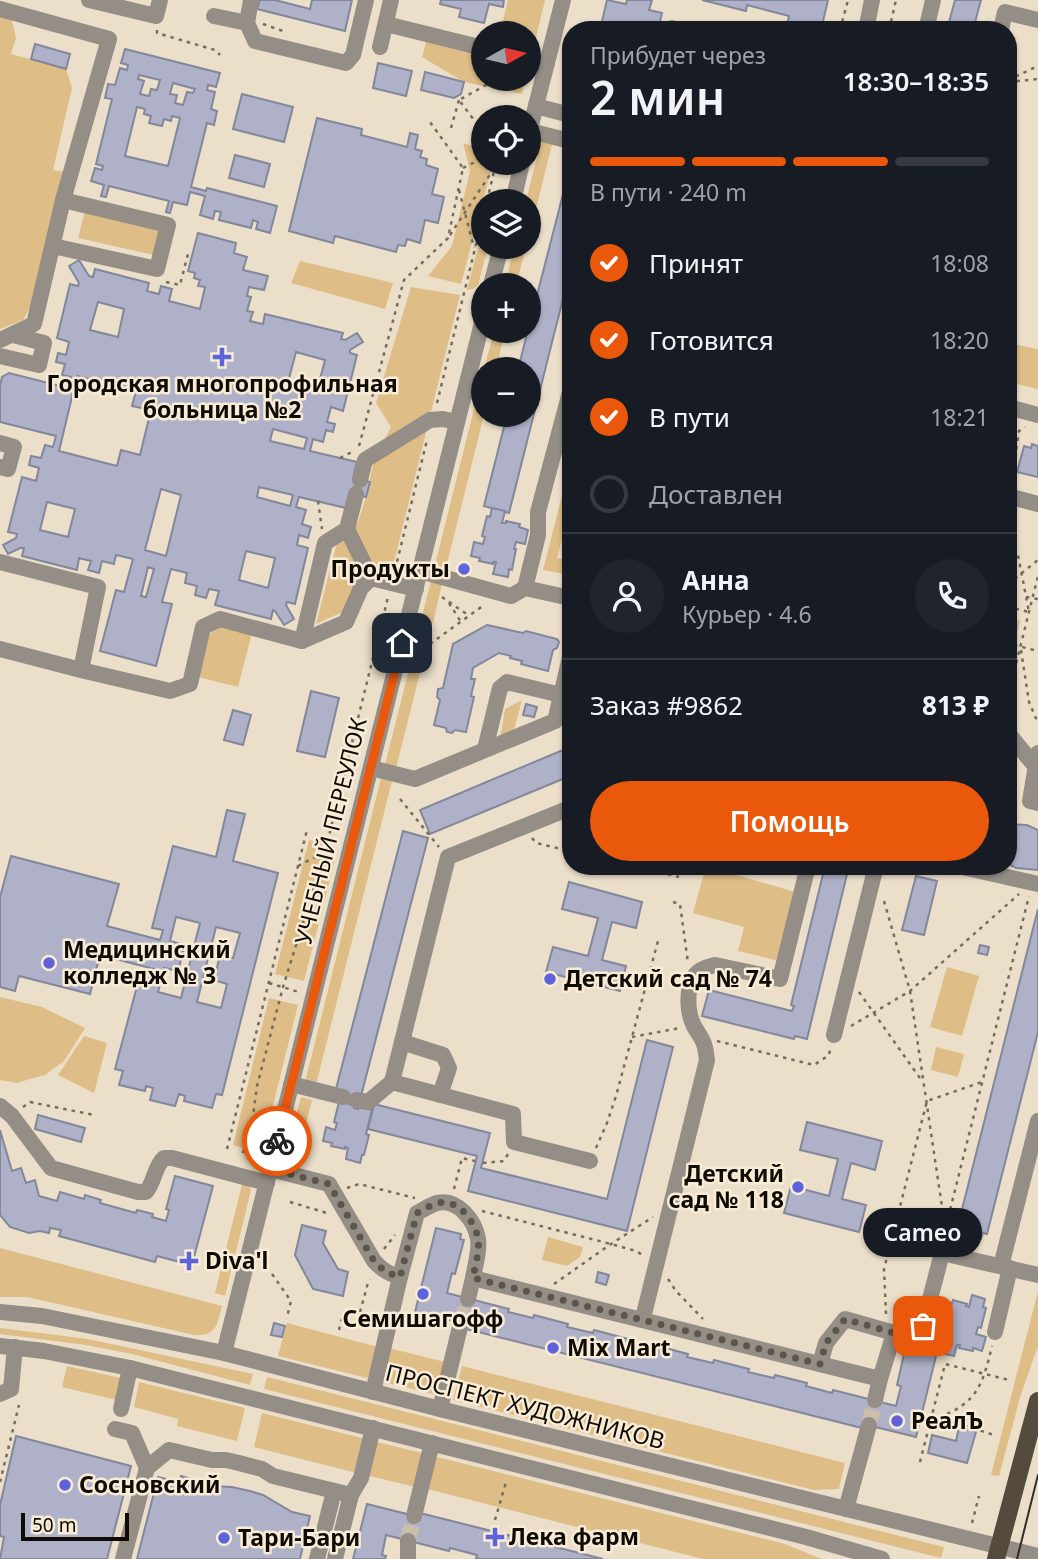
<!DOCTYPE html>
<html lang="ru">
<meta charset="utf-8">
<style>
body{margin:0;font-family:"Noto Sans",sans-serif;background:#20242c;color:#f1f3f6;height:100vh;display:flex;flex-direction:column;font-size:26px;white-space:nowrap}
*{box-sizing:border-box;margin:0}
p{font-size:23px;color:#9ea1a6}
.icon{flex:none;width:38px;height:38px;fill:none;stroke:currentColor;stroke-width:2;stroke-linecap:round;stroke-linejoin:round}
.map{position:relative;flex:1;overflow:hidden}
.drawer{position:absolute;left:562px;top:21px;width:455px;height:854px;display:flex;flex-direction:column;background:#171b24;border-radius:28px;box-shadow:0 2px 5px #0004}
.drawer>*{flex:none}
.needle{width:46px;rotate:82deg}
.tools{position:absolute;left:471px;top:21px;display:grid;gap:14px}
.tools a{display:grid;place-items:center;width:70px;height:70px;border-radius:50%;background:#171b24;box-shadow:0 2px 5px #0004;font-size:35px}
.scale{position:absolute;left:21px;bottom:18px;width:108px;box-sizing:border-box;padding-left:7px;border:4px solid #0f0b05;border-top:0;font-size:19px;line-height:24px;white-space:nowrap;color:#0f0b05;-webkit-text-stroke:5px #f9ecd7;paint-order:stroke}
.pin{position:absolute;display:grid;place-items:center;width:60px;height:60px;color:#fff;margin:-30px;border-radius:14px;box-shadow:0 4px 10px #0006}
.courier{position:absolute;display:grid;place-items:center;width:70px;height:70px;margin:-35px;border:5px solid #ea580c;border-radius:50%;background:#fff;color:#222;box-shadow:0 2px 9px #0007}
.bubble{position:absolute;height:49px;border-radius:24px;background:#171b24;box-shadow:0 2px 5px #0004;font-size:23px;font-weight:600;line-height:49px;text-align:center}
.head em{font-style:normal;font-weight:600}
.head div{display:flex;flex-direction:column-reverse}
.head{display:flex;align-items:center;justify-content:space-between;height:119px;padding:0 28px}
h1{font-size:46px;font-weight:600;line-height:52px}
.bar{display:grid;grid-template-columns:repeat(4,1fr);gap:10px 7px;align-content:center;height:84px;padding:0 28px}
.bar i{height:9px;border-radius:5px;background:#363941}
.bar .active{background:#ea580c}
.bar p{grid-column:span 4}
.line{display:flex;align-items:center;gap:18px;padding:0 28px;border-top:2px solid #363941}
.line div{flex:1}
.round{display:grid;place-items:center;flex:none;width:74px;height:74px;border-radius:37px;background:#20242c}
ol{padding:0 28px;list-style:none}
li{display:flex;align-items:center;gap:21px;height:77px}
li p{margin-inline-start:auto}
li .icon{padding:7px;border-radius:50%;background:#ea580c;color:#fff;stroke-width:4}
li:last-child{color:#9ea1a6}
li i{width:38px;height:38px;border:4px solid #363941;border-radius:50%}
.action{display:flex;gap:14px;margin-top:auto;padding:14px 28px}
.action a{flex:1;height:80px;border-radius:42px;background:#ea580c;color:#fff;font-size:28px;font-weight:600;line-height:80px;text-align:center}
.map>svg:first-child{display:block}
.green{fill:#debd87}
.building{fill:#aeb1c7;stroke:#83879b;stroke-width:2;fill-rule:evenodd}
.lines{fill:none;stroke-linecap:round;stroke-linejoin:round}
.minor-tunnel{stroke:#cbbfac;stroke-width:16;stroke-dasharray:16 8;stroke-linecap:butt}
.path{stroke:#766d60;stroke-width:2.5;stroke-dasharray:3.5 5;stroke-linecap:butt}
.minor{stroke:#948e86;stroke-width:16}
.major{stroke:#554b3d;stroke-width:18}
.tram{stroke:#332d25;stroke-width:2}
.done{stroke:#5c554a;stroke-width:7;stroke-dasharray:0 12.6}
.route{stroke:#ea580c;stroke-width:9}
.poi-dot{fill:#5f63db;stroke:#f9ecd7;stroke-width:2.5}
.labels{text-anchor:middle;stroke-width:5;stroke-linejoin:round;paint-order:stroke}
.poi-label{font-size:23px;font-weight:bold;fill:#0f0b05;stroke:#f9ecd7;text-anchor:start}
.street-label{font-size:23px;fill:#0f0b05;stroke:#f9ecd7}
</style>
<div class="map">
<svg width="1038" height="1559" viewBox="0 0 1038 1559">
<rect width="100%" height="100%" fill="#ecdfca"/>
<g class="green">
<path d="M508 0H545L534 46 529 44 528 33H500Z"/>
<path d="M0 14 11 17 16 38 11 54 66 69 72 88 53 170 65 172 32 304 23 320 0 329Z"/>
<path d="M428 35 483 48V79H526L522 94 464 82 422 57Z"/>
<path d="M553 140 529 237 528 201H526L541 141Z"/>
<path d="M463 143 483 149V163H493L461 284 428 276 452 246 470 171Z"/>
<path d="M85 211 161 227 154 255 78 238Z"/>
<path d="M479 244 488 247 478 285 473 289 467 290Z"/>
<path d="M514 247H526L516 285H505Z"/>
<path d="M300 261 393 283 385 309 291 283Z"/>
<path d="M411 287 460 295 393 566H363L347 610 316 624 336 546 358 522 366 497 374 460 391 427 376 403Z"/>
<path d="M494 331H505L496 369H484Z"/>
<path d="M1008 343 1038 349V389L1008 382Z"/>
<path d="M483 373 484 415 445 572 434 569Z"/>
<path d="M565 484 570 485V509L557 558 570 561V575L543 570Z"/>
<path d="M431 581 442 584 433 623 421 620Z"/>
<path d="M1008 618 1020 621 1008 670Z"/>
<path d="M222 626 252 633 238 687 198 677 208 635Z"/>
<path d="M420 626 431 629 396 768 385 765Z"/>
<path d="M522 700 513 733 500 739 505 709Z"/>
<path d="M381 778 392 781 316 1085 305 1082Z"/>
<path d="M309 840C323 843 334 844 335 860L304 981 275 974Z"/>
<path d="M706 866 795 892 779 961 738 951 744 927 693 913Z"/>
<path d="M947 967 979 976 962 1036 930 1027Z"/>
<path d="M0 997 42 1007 85 1028 64 1061 45 1075 16 1083 0 1080Z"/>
<path d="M269 998 298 1005 263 1146 250 1150 233 1145Z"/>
<path d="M84 1036 107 1043 94 1093 58 1075Z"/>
<path d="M936 1047 964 1054 958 1077 931 1070Z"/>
<path d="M301 1097 312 1100 296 1163 285 1160Z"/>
<path d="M243 1181 249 1186 251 1190 225 1296 215 1293Z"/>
<path d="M548 1237 583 1247 580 1257 567 1266 542 1260Z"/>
<path d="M0 1248 222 1306C217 1325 217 1336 194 1335L27 1297H0Z"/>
<path d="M1038 1291V1346L1021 1394 999 1476 991 1475Z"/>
<path d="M287 1323 378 1347 372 1371 367 1378 278 1356Z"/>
<path d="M0 1328 88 1339 253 1374 250 1385 132 1354 86 1345 0 1334Z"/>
<path d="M389 1348 445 1362 437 1395 383 1382V1374Z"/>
<path d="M67 1366 121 1378 116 1400 62 1387Z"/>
<path d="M462 1366 845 1463 839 1489 814 1490 453 1400Z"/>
<path d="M267 1377 944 1547 941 1558 264 1389Z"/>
<path d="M139 1382 245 1408 237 1441 177 1426 178 1419 134 1407Z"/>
<path d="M262 1413 362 1438 363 1444 357 1473 254 1447Z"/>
<path d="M377 1442 422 1453 415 1487 366 1475Z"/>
<path d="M437 1457 785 1544 822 1559H703L427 1489 434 1463Z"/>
</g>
<g class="building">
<path d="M260 0H275L310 9 312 0H352L345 31 257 9Z"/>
<path d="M441 0H504L503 7 489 4 484 23 459 17 461 9 440 4Z"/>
<path d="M607 0 626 4 627 0H652L649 10 662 13 658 30H600Z"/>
<path d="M702 0H828L821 30H786L789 16 747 5 746 11Z"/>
<path d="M955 0H981L973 30H947Z"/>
<path d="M35 44 70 54 66 69 31 59Z"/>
<path d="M125 49 220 73 216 87 208 85 207 90 215 92 211 109 217 111 214 125 207 123 191 187 206 191 207 188 277 206 270 233 256 229 258 222 253 220 251 228 219 220 221 212 215 211 213 219 200 215 205 196 190 192 187 205 173 202 170 213 166 212 169 201 109 186 106 197 101 196 104 185 91 181 95 168 102 170 103 166 96 164 112 99 105 98 108 84 115 85 120 68 127 70 128 65 121 63ZM139 75 160 80 157 90 151 89 149 96 140 94 144 81 138 79ZM173 83 195 89 193 93 187 92 183 105 175 103 177 95 170 94ZM137 107 145 109 144 114 151 116 149 123 162 126 164 119 171 121 172 116 180 118 168 166 125 156Z"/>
<path d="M378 63 412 71 406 96 373 88Z"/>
<path d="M425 72 464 82 461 94 454 98 421 90Z"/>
<path d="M242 94 293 107 284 142 233 129Z"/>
<path d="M317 118 362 129 361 135 407 147 410 133 418 135 415 149 422 151 420 157 427 159 426 165 438 169 432 194 444 197 438 223 425 220 420 243 407 239 405 246 398 245 396 252 335 236 333 243 289 231Z"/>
<path d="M235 155 270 164 264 187 229 178Z"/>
<path d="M569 171 570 172V271L509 513 484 506 507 415H528V369H518Z"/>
<path d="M198 233 236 243 234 253 247 257 243 270 268 276 264 290 249 287 247 296 251 297 247 311 253 312 250 321 263 324 265 314 343 333 341 339 345 340 357 333 363 342 350 350V353L357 355 343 411 331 407 327 422 335 424 333 432 326 430 323 442 313 439 310 451 357 462 353 478 370 482 366 497 350 493 346 508 299 497 296 507 306 510 302 524 311 527 308 538 299 535 297 545 308 548 295 604 287 602 286 605 294 619 284 625 275 611 273 610 271 619 215 605 219 591 209 589 206 598 195 595 197 586 185 583 187 573 171 569 162 602 172 604 156 666 100 651 116 590 124 592 133 559 116 555 114 564 102 561 99 573 88 570 91 561 79 558 77 570 22 556 24 548H20L8 554 3 545 16 538 17 534 8 532 22 477 36 481 39 468 29 465 31 456 41 458 45 445 53 447 56 436 0 422V386L2 377 9 373 68 388 71 377 62 375 65 364 56 362 58 353 66 355 69 342 57 338 70 284 78 286 79 283 69 266 79 260 89 276 93 277 95 269 149 283 147 291 159 294 161 286 172 289 169 301 200 309 205 287 198 286 200 280 194 278 195 273 188 271ZM98 302 124 309 118 337 90 330ZM296 352 325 360 317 390 288 382ZM77 376 136 391 132 406 151 410 140 455 121 450 117 466 59 451ZM273 429 307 438 304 449 270 441ZM259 487 293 495 290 506 257 497ZM161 489 181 495 166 556 145 550ZM47 502 75 509 68 537 40 530ZM246 551 275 558 268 588 239 580ZM148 567 154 569 146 597 141 596Z"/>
<path d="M1032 444 1038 446V477L1017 472 1024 446 1031 448Z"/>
<path d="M492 508 505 511 502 523H506V521L520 524 519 527 528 530 525 544 516 542 514 549H516L512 570 509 569 508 577 493 574 496 562H493V564L479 561 480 558 471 556 474 542 483 544 485 537 482 536 487 516 490 517Z"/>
<path d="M487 625 523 633 526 631 557 639 559 642 557 648 553 650 548 671 521 664 522 661 510 658 511 656 499 653 473 668 471 679H475L471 696 474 697 466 732 455 730 452 733 447 732 446 728 434 725 440 700 437 697 438 689 443 688 453 644Z"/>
<path d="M311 691 339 698 325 757 297 751Z"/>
<path d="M526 704 537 707 534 717 523 715Z"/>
<path d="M233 710 251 715 243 745 224 740Z"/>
<path d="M570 747V776L430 834 420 810Z"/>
<path d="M227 810 245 814 233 861 278 873 222 1095 216 1094 212 1108 184 1101 185 1096 179 1094 175 1106 150 1100 153 1088 146 1086 145 1091 119 1085 123 1071 115 1069 140 975 151 979 154 969 100 955 90 994 19 976 15 991 0 987V897L11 856 119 884 107 926 160 940 163 930 152 928 173 846 216 857ZM176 917 200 923 181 998 158 992 164 968 178 971 185 945 170 941ZM216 927 240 933 233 958 220 955 214 980 227 984 221 1008 197 1002Z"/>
<path d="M1008 824 1027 825 1038 830V870L1016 868 1008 864Z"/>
<path d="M403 831 428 838 361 1096 355 1105 342 1102 336 1089Z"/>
<path d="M825 866H849L807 1039 795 1036 794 1039 702 1016 709 990 792 1011 794 1006 791 1005Z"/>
<path d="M916 876 937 881 924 935 902 930Z"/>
<path d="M569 882 642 902 636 928 612 922 602 960 626 966 620 991 546 972 553 947 588 956 598 918 562 909Z"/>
<path d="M1038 909V1032L987 1234 983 1233 981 1239 956 1233Z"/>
<path d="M980 945 989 947 987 955 978 953Z"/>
<path d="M647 1040 673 1047 627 1231 468 1191 477 1156 368 1129 374 1104 490 1133 481 1168 607 1199Z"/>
<path d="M339 1102 355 1105 354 1108 358 1109V1106L372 1110 366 1134 369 1135 364 1155H362L360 1163 346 1159 348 1148 345 1147V1149L331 1146 332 1143 323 1141 326 1127 335 1130 337 1123 334 1122Z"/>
<path d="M38 1115 85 1128 81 1142 35 1129Z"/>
<path d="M807 1122 882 1141 875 1170 851 1163 842 1199 866 1205 859 1232 784 1213 791 1186 829 1196 838 1159 800 1150Z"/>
<path d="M0 1130 12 1171 21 1168 26 1183 35 1180 39 1196 57 1201 60 1192 84 1199 85 1195 101 1200 100 1203 136 1213 137 1210 153 1214 152 1217 166 1221 169 1210 166 1209 175 1176 213 1186 194 1257V1263L188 1267 183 1263 157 1256 155 1262 59 1236 61 1230 50 1228 49 1233 40 1231 29 1233 10 1227 0 1215Z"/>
<path d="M302 1225 326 1231 323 1243 338 1269 348 1272 343 1296 313 1289 295 1255Z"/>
<path d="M436 1228 461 1234 460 1239 464 1240 455 1274 452 1273 447 1293 509 1309 508 1312 533 1318 534 1315 568 1324 567 1327 593 1333 594 1330 628 1339 627 1342 653 1348 654 1345 688 1354 687 1357 713 1363 714 1360 749 1369 748 1372 774 1378 775 1375 807 1383 806 1386 832 1393 833 1390 896 1406 901 1386 897 1385 905 1350 910 1351 911 1345 937 1352 916 1437 863 1424 862 1428 466 1329V1324L415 1312Z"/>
<path d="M598 1272 609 1275 606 1285 596 1282Z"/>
<path d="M972 1295 985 1299 983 1307 986 1308 981 1328 978 1327 976 1334 986 1337 982 1351 973 1348V1351L959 1348 960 1345H957L954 1356 937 1352 940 1351 942 1344H939L945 1323 947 1324 949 1317 940 1315 943 1301 952 1303 953 1300 967 1304 966 1306 969 1307Z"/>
<path d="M274 1323 285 1326 282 1337 271 1335Z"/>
<path d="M959 1427 976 1432 967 1463 928 1453 932 1435 956 1441Z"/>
<path d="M16 1436 131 1466 107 1559H0L4 1537 0 1536V1505Z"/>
<path d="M181 1476 191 1479 189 1485 232 1487 250 1491 263 1495 292 1512 310 1516 300 1559H137L158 1477 179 1482Z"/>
<path d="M367 1504 419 1517 420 1513 603 1559H481L476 1558 477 1555 450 1548 449 1551 386 1535 382 1555 386 1556 385 1559H353Z"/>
</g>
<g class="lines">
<g class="minor-tunnel">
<path d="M461 1323 468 1299"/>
<path d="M869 1425 875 1400"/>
<path d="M408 1541 414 1516"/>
</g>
<g class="path">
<path d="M263 24 283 31"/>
<path d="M157 30V33L215 50 220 55"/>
<path d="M840 30 848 0"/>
<path d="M889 30 896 0"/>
<path d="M1008 80 1038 66"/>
<path d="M1008 82 1038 79"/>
<path d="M451 128 459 100"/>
<path d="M483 132 459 100 497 79"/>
<path d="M463 168 475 162 483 148"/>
<path d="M459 190 474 248"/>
<path d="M487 201 495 167 498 163"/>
<path d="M450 235 495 167"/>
<path d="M166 282 180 285 189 250"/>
<path d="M437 403 483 216"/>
<path d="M359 446 404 280 448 238 463 168 430 122"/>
<path d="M340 458 352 452"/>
<path d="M1008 468 1012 476"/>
<path d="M1011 483 1019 431 1025 427"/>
<path d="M318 501 322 529"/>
<path d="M1008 532 1018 555 1029 612 1008 607"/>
<path d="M395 570 427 440"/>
<path d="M1008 584 1038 560"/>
<path d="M442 597 468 615"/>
<path d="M1026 597 1038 599"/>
<path d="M449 603 461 622"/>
<path d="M430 644 484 605"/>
<path d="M1014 645 1038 651"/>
<path d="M1021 650 1029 702 1038 723"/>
<path d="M1008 696 1038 576"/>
<path d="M400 799 439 847"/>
<path d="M532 838 536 843 570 851"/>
<path d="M298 866 325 852"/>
<path d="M635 866 679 877"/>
<path d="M884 901 910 991 945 1227"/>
<path d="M673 902 680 904 688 963"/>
<path d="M269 983 299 992"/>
<path d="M859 992 922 1081"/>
<path d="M851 1026 910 991 1019 894"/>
<path d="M632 1037 680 1028"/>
<path d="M717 1041 814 1065 829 1055 830 1050"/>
<path d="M23 1107 30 1102 94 1115"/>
<path d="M596 1148 607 1123 616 1096 658 941"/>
<path d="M227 1149 307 830"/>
<path d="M243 1153 253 1116 257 1086 283 987 325 852 388 597"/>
<path d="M483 1163 504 1161 508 1154"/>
<path d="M347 1188 359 1184 415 1198"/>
<path d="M454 1189 462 1158 475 1161"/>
<path d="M290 1202 327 1213"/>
<path d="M482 1211 611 1244 636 1251 644 1256"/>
<path d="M946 1226 1029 896"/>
<path d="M384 1249 395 1235"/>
<path d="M272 1274 291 1301 287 1317"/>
<path d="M668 1279 676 1291 703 1319"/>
<path d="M554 1284 611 1244 653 1217"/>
<path d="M360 1312 369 1279"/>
<path d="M886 1314 884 1269 927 1101 982 1082"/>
<path d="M339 1330 343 1315"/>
<path d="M932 1415 994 1435"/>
<path d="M939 1417C978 1403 983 1383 992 1346"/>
<path d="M920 1462 945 1364 1009 1380"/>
<path d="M0 1482 19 1405"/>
<path d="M495 1520 506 1482"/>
<path d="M972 1523 979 1496"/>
</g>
<g class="minor">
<path d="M89 0 156 16 160 0"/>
<path d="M0 9 109 39 63 200 34 324 0 340"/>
<path d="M214 16 247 23 255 41 346 63 353 55 366 0"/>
<path d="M247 23 251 0"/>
<path d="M386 24 483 48"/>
<path d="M672 28 678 30"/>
<path d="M866 30 872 0"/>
<path d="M926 30 933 0"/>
<path d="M1001 30 1005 12 1038 20"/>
<path d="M380 47 391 0"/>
<path d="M528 60 547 64"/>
<path d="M536 106 570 115"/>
<path d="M530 131 570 141"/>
<path d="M528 137 563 0"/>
<path d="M513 201 522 163"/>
<path d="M53 246 157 269 168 225 63 200"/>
<path d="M491 285 501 247"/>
<path d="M0 356 39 365 44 343 13 335"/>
<path d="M1008 407 1038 415"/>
<path d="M0 443 14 447 8 469 0 467"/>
<path d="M360 480 365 460 430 420 443 419 457 422"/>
<path d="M1008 496 1038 504"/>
<path d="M347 529 371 578 416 589"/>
<path d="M0 562 98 587 81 670"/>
<path d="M420 571 511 596 525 588 570 598"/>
<path d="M525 588 538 535V512L570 392"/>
<path d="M302 641 325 543 347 529 356 494"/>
<path d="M0 649 81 670 170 691 190 684 203 627 220 619 302 641 346 622 361 588 371 578"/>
<path d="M1008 733 1035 766 1038 767"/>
<path d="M485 749 500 688 507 682 561 695"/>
<path d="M1038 753 1030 801 1038 803"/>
<path d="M371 768 415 779 555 721 570 657"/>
<path d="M958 866 1038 884"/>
<path d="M834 1035 876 866"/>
<path d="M402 1042 443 1055 449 1068 440 1095"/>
<path d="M392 1082 448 857 570 808"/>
<path d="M291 1084 343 1097"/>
<path d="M356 1100 368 1102 392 1082 513 1114 514 1142 590 1161"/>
<path d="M0 1106 12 1116 51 1168 138 1192H146C155 1181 154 1167 164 1158H172L267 1183"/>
<path d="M270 1169 329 1184 374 1261C382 1270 389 1274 400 1277L373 1392"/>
<path d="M1001 1266 1038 1121"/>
<path d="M400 1277 417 1213C423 1210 430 1205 437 1203 458 1198 475 1221 478 1239 480 1250 475 1266 473 1278"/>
<path d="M468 1299 473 1278 880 1379 875 1400"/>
<path d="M0 1312 42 1316 224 1353 440 1409 1038 1556"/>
<path d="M643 1318 707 1060C706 1055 706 1049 704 1044 702 1037 696 1031 693 1024 687 1011 686 988 695 975 700 969 707 967 715 965L780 979 807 870 806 866"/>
<path d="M995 1332 1010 1268"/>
<path d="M0 1346 44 1351 130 1368 806 1537 882 1559"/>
<path d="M224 1353 483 319"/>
<path d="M820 1364 826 1343 845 1319 894 1333"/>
<path d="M880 1379 894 1333 923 1326 942 1253 1038 1275"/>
<path d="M0 1394 11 1389 15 1347"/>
<path d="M121 1409 130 1368"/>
<path d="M440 1409 461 1323"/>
<path d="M115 1429 132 1433 147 1468 123 1559"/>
<path d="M147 1468 169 1450 212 1460H226L239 1463 262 1469 273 1476 351 1495"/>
<path d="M846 1509 869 1425"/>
<path d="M414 1516 432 1443"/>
<path d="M408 1541V1559"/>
<path d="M317 1559 334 1491"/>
<path d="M335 1559 351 1495 361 1478 373 1428"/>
</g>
<path class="major" d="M996 1559 1038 1401"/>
<path class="tram" d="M1017 1559 1038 1475"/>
</g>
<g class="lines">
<path class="done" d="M277 1141 270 1169 329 1184 374 1261C382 1270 389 1274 400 1277L417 1213C423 1210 430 1205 437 1203 458 1198 475 1221 478 1239 480 1250 475 1266 473 1278L820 1364 826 1343 845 1319 894 1333 923 1326"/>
<path class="route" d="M277 1141 402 643"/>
</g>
<g class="poi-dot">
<path d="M218.5 346.5h7v7h7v7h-7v7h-7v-7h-7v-7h7z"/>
<circle cx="464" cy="569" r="7"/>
<circle cx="49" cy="963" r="7"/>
<circle cx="550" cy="979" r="7"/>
<circle cx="798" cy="1187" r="7"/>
<path d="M185.5 1250.5h7v7h7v7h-7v7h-7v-7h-7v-7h7z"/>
<circle cx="423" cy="1294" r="7"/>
<circle cx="553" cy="1348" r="7"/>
<circle cx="897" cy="1421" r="7"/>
<circle cx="65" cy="1485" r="7"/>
<path d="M491.5 1526.5h7v7h7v7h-7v7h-7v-7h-7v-7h7z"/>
<circle cx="224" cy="1538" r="7"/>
</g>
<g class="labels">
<g class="poi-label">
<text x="222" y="392" text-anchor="middle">Городская многопрофильная<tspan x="222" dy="26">больница №2</tspan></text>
<text x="450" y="577" text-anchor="end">Продукты</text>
<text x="63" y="958">Медицинский<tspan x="63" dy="26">колледж № 3</tspan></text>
<text x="564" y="987">Детский сад № 74</text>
<text x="784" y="1182" text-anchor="end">Детский<tspan x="784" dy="26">сад № 118</tspan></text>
<text x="205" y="1269">Diva'l</text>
<text x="423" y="1327" text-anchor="middle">Семишагофф</text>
<text x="567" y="1356">Mix Mart</text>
<text x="911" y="1429">РеалЪ</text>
<text x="79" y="1493">Сосновский</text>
<text x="509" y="1545">Лека фарм</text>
<text x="238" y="1546">Тари-Бари</text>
</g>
<g class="street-label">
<text transform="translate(331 831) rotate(-76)" y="8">УЧЕБНЫЙ ПЕРЕУЛОК</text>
<text transform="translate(525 1407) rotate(14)" y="8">ПРОСПЕКТ ХУДОЖНИКОВ</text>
</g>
</g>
</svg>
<div class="tools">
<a><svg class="needle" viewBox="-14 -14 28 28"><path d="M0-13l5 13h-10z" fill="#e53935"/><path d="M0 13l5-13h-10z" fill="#9ea1a6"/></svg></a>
<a><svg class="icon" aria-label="locate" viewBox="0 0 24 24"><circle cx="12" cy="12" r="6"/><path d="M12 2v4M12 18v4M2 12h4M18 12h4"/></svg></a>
<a><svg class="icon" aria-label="layers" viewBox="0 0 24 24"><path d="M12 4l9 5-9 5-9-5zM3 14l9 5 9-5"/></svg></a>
<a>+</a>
<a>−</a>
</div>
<div class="scale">50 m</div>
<div class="pin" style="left:923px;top:1326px;background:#ea580c"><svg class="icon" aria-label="bag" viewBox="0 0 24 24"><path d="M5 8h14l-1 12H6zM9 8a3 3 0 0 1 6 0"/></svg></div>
<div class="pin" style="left:402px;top:643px;background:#1f2937"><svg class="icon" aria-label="home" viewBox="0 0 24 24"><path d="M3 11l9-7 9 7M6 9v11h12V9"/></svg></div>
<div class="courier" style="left:277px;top:1141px"><svg class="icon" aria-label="bike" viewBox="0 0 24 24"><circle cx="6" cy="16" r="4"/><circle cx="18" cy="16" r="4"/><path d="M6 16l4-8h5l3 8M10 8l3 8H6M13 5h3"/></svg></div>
<div class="bubble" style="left:863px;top:1208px;width:119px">Cameo</div>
<section class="drawer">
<div class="head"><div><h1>2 мин</h1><p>Прибудет через</p></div><em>18:30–18:35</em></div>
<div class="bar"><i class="active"></i><i class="active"></i><i class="active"></i><i></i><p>В пути · 240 m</p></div>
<ol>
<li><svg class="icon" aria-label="check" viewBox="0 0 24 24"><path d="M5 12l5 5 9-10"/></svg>Принят<p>18:08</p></li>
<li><svg class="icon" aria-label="check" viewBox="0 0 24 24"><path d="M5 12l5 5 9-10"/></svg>Готовится<p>18:20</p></li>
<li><svg class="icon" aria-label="check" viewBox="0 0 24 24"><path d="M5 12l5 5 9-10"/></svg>В пути<p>18:21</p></li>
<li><i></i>Доставлен</li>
</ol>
<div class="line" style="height:126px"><a class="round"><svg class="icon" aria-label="person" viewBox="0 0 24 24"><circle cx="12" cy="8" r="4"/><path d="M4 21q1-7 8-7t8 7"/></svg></a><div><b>Анна</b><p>Курьер · 4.6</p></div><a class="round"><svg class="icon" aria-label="phone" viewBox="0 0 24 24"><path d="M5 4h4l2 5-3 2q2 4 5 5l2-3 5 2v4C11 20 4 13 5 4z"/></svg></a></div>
<div class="line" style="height:91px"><div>Заказ #9862</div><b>813 ₽</b></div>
<div class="action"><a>Помощь</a></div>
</section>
</div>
